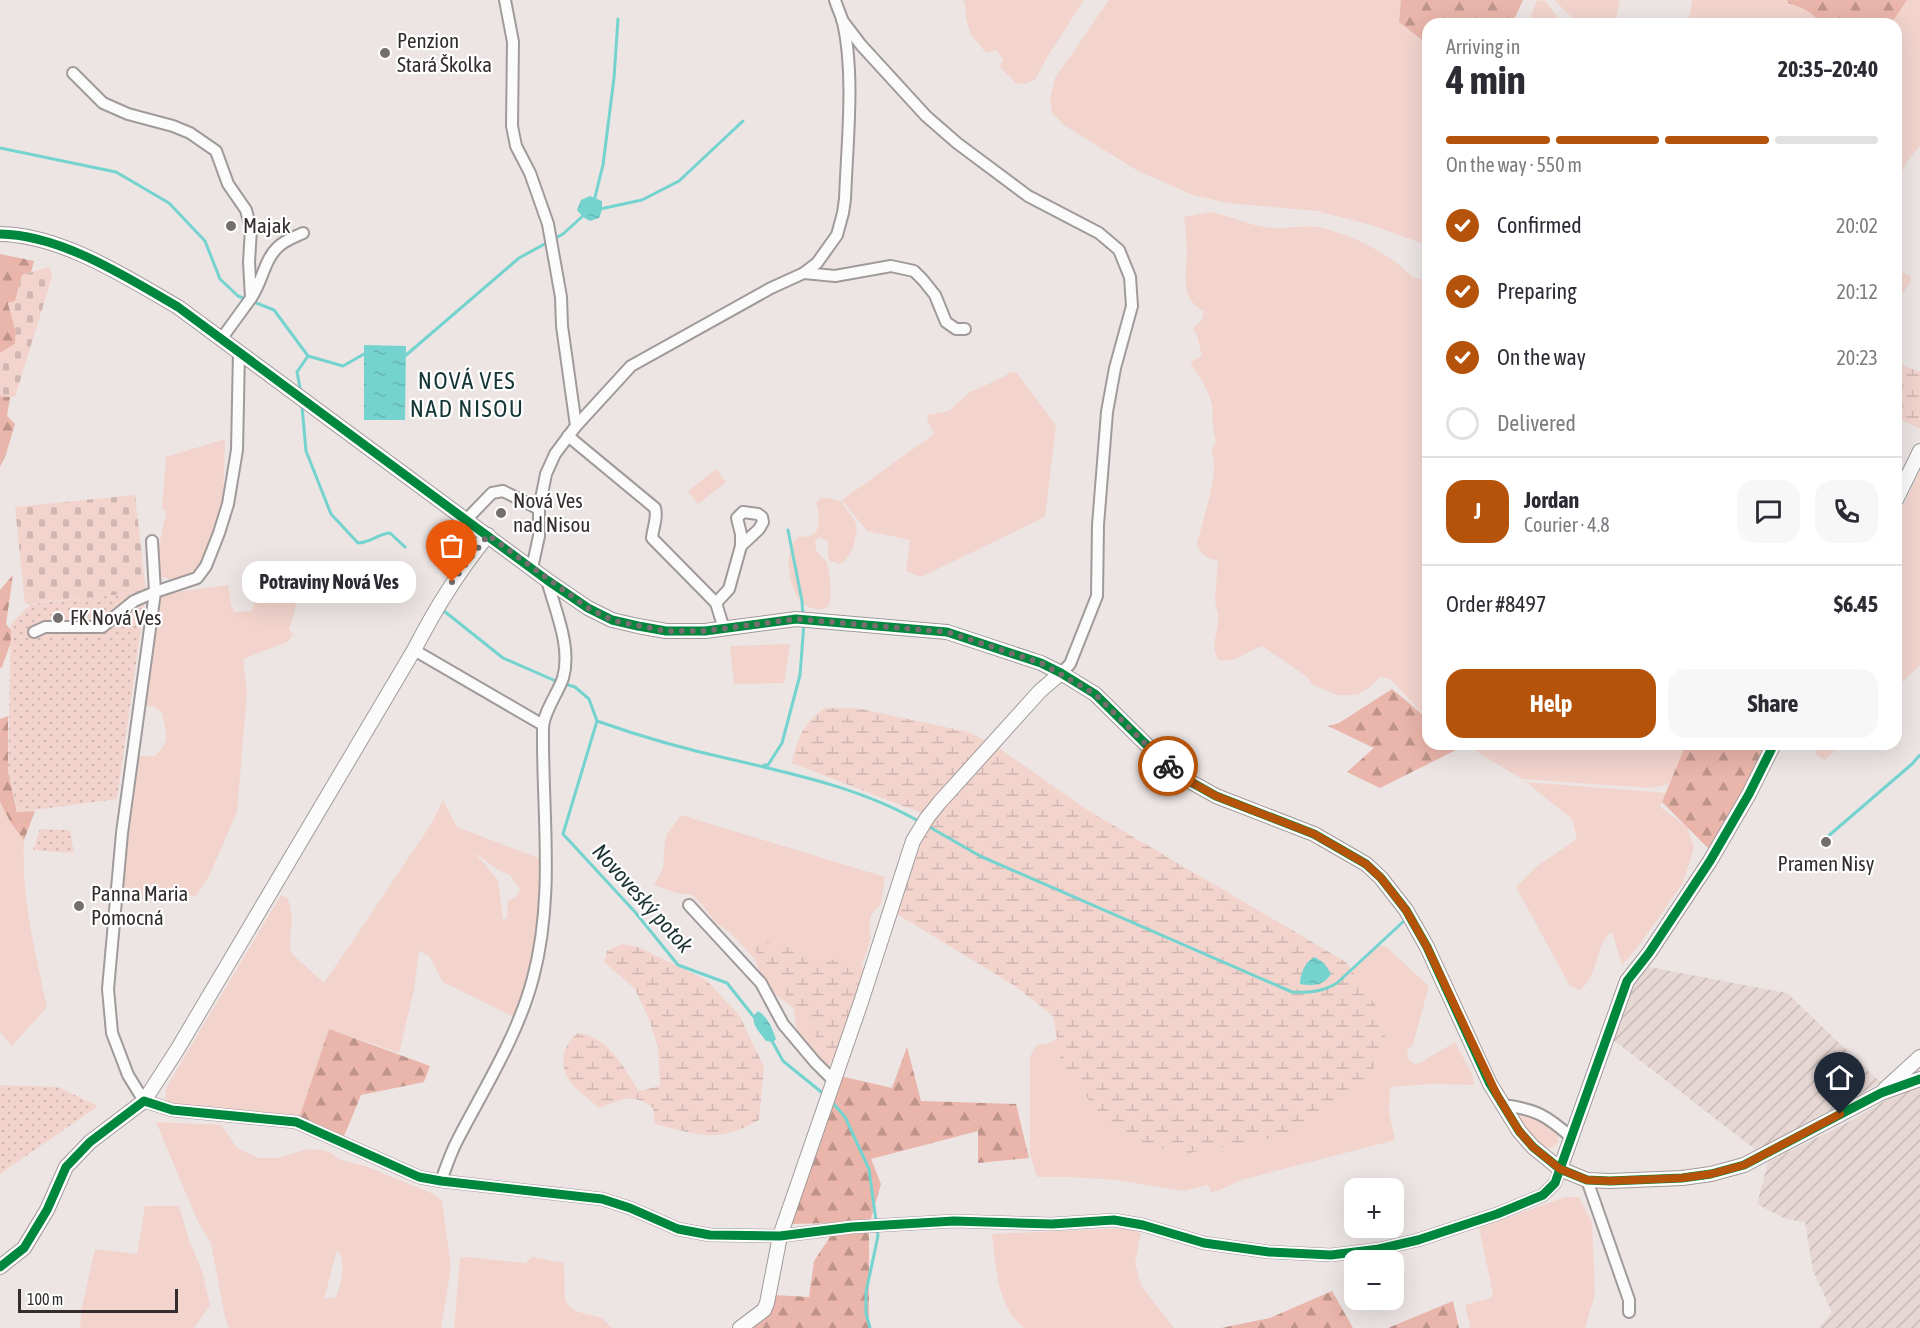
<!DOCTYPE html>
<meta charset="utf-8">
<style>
body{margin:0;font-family:"Asap Condensed",sans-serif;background:#f7f7f7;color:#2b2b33;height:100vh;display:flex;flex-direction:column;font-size:22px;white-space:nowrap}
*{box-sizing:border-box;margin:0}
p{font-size:20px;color:#7c7c81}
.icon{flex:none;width:33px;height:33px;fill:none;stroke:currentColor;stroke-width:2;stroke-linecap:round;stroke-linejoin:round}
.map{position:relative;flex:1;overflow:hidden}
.details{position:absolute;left:1422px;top:18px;width:480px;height:732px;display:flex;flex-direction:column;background:#fff;border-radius:18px;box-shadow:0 6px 24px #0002}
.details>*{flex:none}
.buttons{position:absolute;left:1344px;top:1178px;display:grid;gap:12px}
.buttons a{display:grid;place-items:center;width:60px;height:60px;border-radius:12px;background:#fff;box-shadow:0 6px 24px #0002;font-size:30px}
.scale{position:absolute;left:18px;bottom:15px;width:160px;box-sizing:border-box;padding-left:6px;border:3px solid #332e2d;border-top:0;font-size:16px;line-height:21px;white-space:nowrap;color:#332e2d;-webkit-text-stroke:4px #fff;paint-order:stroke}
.pin{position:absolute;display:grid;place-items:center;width:51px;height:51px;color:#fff;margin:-62px -26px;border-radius:50% 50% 50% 0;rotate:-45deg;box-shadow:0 0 6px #0007}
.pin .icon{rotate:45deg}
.courier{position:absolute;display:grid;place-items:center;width:60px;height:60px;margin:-30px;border:4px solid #b45309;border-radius:50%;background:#fff;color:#222;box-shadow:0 2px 8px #0007}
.bubble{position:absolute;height:42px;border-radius:18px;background:#fff;box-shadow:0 6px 24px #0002;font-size:20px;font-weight:700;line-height:42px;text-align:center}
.headline em{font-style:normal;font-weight:700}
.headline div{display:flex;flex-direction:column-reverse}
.headline{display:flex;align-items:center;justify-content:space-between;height:102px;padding:0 24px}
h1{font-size:39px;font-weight:700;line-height:45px}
.bar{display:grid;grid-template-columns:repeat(4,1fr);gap:9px 6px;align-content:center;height:72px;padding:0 24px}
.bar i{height:8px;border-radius:4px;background:#e1e1e2}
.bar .on{background:#b45309}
.bar p{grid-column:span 4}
.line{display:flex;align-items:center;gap:15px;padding:0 24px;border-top:2px solid #e1e1e2}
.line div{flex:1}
.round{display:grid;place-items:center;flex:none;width:63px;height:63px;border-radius:18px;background:#f7f7f7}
ol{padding:0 24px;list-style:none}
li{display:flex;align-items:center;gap:18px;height:66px}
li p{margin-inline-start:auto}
li .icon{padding:6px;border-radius:50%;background:#b45309;color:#fff;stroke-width:4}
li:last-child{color:#7c7c81}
li i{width:33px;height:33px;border:3px solid #e1e1e2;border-radius:50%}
.action{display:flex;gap:12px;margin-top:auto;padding:12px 24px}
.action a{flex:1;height:69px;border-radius:18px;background:#b45309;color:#fff;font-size:24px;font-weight:700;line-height:69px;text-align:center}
.action a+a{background:#f7f7f7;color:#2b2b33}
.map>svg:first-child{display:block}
.industrial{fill:url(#industrial-furrows)}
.grass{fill:#f2d4cd;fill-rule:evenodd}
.forest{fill:url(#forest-firs)}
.wetland{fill:url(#wetland-marsh);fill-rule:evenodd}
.cemetery{fill:url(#cemetery-stones)}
.park{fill:url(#park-dots)}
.water{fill:url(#water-ripples)}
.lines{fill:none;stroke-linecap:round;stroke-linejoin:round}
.stream{stroke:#74d3cf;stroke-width:3}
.street-casing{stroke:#a09b9a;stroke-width:14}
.secondary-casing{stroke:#a09b9a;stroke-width:16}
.street{stroke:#fcfbfb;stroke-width:10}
.secondary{stroke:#fcfbfb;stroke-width:14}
.cycleway-casing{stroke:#fff;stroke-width:13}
.cycleway{stroke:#00873e;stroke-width:9}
.done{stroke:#746e6d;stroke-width:6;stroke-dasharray:0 10.8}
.route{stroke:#b45309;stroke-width:8}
.poi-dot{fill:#746e6d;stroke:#fff;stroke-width:2}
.labels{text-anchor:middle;stroke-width:4.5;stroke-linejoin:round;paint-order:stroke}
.poi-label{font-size:21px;fill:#332e2d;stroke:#fff;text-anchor:start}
.water-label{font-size:22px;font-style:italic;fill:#1e3534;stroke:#fff}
.quarter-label{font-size:24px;letter-spacing:1.5px;fill:#153736;stroke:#fff}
</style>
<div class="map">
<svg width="1920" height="1328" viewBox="0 0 1920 1328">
<defs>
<pattern id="industrial-furrows" width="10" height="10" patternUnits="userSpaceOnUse" patternTransform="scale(1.5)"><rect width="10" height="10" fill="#e6d7d4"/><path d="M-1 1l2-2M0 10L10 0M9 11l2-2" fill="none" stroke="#c6b9b6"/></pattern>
<pattern id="forest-firs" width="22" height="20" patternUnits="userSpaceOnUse" patternTransform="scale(1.5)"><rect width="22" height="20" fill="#eab5aa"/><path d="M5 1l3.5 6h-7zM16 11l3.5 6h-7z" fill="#be948b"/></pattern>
<pattern id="wetland-marsh" width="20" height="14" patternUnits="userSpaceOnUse" patternTransform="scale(1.5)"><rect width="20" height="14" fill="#f2d4cd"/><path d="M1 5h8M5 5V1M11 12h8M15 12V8" fill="none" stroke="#d0b6b0"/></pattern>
<pattern id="cemetery-stones" width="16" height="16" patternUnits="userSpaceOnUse" patternTransform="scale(1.5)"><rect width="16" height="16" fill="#f2d4cd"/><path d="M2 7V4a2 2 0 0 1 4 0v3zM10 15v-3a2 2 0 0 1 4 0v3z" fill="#d0b6b0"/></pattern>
<pattern id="park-dots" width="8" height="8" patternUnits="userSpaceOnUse" patternTransform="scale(1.5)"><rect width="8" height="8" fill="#f2d4cd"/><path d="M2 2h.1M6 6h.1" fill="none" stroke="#d0b6b0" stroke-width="1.8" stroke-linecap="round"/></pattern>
<pattern id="water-ripples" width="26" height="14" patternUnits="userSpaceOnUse" patternTransform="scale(1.5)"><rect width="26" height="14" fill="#74d3cf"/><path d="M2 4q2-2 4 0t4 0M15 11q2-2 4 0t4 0" fill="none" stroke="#65b5b2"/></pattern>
</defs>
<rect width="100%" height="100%" fill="#ece5e4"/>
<path class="industrial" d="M1644 966 1787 993 1880 1082 1920 1047V1328H1819L1832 1312 1813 1271 1805 1222 1786 1219 1757 1204 1768 1162 1843 1125 1888 1099 1880 1083 1756 1150 1611 1038 1624 1001Z"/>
<g class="grass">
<path d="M962 0H1084L1046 59 1035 80 1025 84 1016 83 1000 67 1003 60 997 50 986 53 971 35 966 19 965 2Z"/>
<path d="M1109 0H1401L1399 22 1428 46V237L1421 243 1371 225 1317 211 1227 203 1193 195 1138 171 1064 125 1052 113 1050 99 1055 78Z"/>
<path d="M1537 0 1545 1 1563 24H1528Z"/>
<path d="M1554 0H1620L1615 24H1579Z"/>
<path d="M1692 0H1787L1788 3C1800 7 1815 12 1820 24H1684L1690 14Z"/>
<path d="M1907 0H1920V145L1906 163 1896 186V24H1891Z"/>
<path d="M1209 212C1230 215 1249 226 1271 228 1288 229 1306 224 1322 228 1352 235 1393 255 1413 278L1428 280V719L1390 679 1380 677 1369 688 1357 695H1337L1313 685 1306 676 1262 646C1246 651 1236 665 1218 659 1209 644 1220 630 1218 614 1217 609 1215 605 1215 599L1218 560C1208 559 1200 555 1197 544 1203 520 1212 494 1214 469 1215 459 1208 451 1216 442 1211 426 1214 418 1212 405 1209 390 1198 375 1190 362L1202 356 1197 335 1193 328 1202 320 1204 311C1180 299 1186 278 1187 256 1187 244 1186 230 1184 217Z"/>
<path d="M1896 272 1910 275 1911 281 1896 303Z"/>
<path d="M1010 372 1017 373 1056 426 1045 517 921 577 906 571 910 540 867 531 842 500 934 434 927 419 928 415 949 411 970 392 1004 377Z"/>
<path d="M225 439 223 506 198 570 191 578 170 579 159 576 158 551 166 512 162 508 166 457Z"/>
<path d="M716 469 726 482 698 504 688 491Z"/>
<path d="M1920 470V665L1896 688V521Z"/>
<path d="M821 498H828L842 502 856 523 857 530 853 548 845 561 840 564 830 561 828 555V542L820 537 815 541 816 550 827 563C829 572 835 600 826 608 823 610 820 609 817 609 798 608 792 588 789 571 788 562 789 541 799 537 802 536 806 537 809 536 823 532 819 513 816 503Z"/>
<path d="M269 582C303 587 298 603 289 629L293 635 287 642 243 659 247 692 237 812 209 876 196 896 184 895 178 900 118 898 137 756H155C171 741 166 732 162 713L155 707 146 706 151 657 162 594 228 585 231 606 235 612 252 611 259 586 261 583Z"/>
<path d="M790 644 784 683 734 684 730 646Z"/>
<path d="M1464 744H1686L1669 784 1651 788 1522 779Z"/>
<path d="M1815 744H1841L1825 760 1817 756Z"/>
<path d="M1526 782 1666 793 1660 807 1687 827 1694 847 1683 883 1640 944 1622 965 1612 932C1595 942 1599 976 1580 990L1570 986 1516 887 1537 866 1577 839 1572 819Z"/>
<path d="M443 800 457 827 541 859 539 927 528 978 514 1017 443 982 429 956 419 951 414 990 399 1053 329 1029 299 1118 178 1105 165 1101 166 1089 183 1059 281 895 288 898 292 917 290 944 292 954 324 983 430 826ZM474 852 498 870 510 875 520 890 515 898 508 900 507 919H503L498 880Z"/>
<path d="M0 802 11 823 24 840C21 897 35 951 47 1007L12 1046 0 1032Z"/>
<path d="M681 815 885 877 881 904 871 915 869 929 871 938 828 1071 796 1028 794 1009 774 993 761 976 755 959 729 932 715 922 700 902 692 895 677 893 654 885 663 868 665 842 667 834Z"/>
<path d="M1377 946H1385L1429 986 1413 1044 1407 1051 1408 1059 1414 1064 1420 1063 1455 1042 1473 1076 1474 1085 1432 1084 1390 1087 1389 1113 1395 1140 1241 1180 1220 1190 1211 1192 1208 1185 1183 1191 1116 1180 1069 1177H1037L1030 1154V1056L1037 1045 1049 1043 1063 1035 1350 972Z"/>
<path d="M1515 1113C1532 1114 1547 1122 1559 1133L1558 1143 1552 1148C1532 1149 1524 1128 1515 1113Z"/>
<path d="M156 1122 221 1125 237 1148 259 1158H279L307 1149 321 1150 332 1153 338 1159 365 1166 431 1193 442 1201 451 1268 441 1328H229L225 1317 211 1243 198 1222ZM337 1250C347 1261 341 1284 336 1297L324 1299Z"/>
<path d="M1565 1197H1579L1592 1222 1595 1294 1585 1328H1470L1465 1305 1490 1298 1493 1294 1479 1228Z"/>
<path d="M145 1206H179L189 1240 202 1271 210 1305 194 1328H80L82 1307 95 1249 137 1254Z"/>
<path d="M1125 1228 1141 1233 1135 1263 1142 1287 1174 1328H1024C996 1305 996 1266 992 1234Z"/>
<path d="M467 1257 525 1263 533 1257 564 1263 565 1300 568 1305 575 1311 602 1318 612 1328H454L460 1258Z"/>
</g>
<g class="forest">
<path d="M1401 0H1523L1512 24H1428V45L1399 22Z"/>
<path d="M1787 0H1907L1891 24H1820C1815 12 1800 7 1788 3Z"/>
<path d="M0 254 34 261 31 272 22 275 15 302 8 303 16 332 15 344 0 353Z"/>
<path d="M0 396 10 397 7 416 15 424 6 454 0 467Z"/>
<path d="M13 575 6 624 11 630V642L2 667 0 668V590Z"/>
<path d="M1392 689 1428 719V744H1458L1462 747 1380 788 1347 772 1374 748 1328 726 1339 723Z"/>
<path d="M8 716V771L17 812 35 811 24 840 11 823 0 802V719Z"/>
<path d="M1686 744H1772L1751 786 1709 849 1662 802Z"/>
<path d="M329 1029 430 1066 424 1082 361 1095 344 1136 299 1118Z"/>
<path d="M907 1047 921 1101 1016 1104 1029 1158 978 1163V1131L871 1159 881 1184 870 1222 791 1224 840 1076 892 1088Z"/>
<path d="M869 1232V1328H745L774 1307V1295L809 1297 814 1261 832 1234Z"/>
<path d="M1332 1291 1353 1328H1221L1270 1318Z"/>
<path d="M1453 1301 1459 1328H1388Z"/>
</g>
<g class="wetland">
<path d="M1896 363 1920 372V429L1896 417Z"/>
<path d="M824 708H857L968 732 996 746 1089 811 1346 962 1376 1006 1386 1035 1373 1071 1321 1120 1294 1134 1189 1153 1152 1147 1112 1127 1062 1068 1053 1016 1015 986 892 911 910 863 926 832 921 813 792 763C798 736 802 726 824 708ZM1315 957 1318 985 1300 984 1308 961Z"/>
<path d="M745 936 864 968 834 1063Z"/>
<path d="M622 944 638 947 706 980 739 1015 764 1067 759 1120C716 1144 700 1135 655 1124L653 1108C634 1092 620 1100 599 1108 590 1099 577 1091 570 1081 558 1065 563 1044 578 1033 609 1037 623 1067 639 1091L660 1086 658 1047 648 1017 635 989 604 962 607 951Z"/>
</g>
<g class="cemetery">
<path d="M49 267 52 277 15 397 0 396V353L15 344 16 332 8 303 15 301 22 275Z"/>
<path d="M135 495 146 592 25 604 15 507Z"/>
</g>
<g class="park">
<path d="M146 592 117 799 18 812 8 771 11 624 31 604Z"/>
<path d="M40 829 70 830 74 853 33 850Z"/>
<path d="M0 1085 58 1087 98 1106 0 1174Z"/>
</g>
<g class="water">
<path d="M590 196 602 201V210L599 218 590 221 583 217 577 210 581 200Z"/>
<path d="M364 345 406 346 405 420H364Z"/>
<path d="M1315 957 1324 963 1331 974C1323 986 1314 986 1300 984 1300 974 1305 961 1315 957Z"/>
<path d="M758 1011C768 1017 772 1028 776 1039L773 1042 766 1041C759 1031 747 1021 758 1011Z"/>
</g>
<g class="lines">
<g class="stream">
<path d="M0 148 116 172 169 203 205 241 220 279 238 296 274 310 308 356 297 372 301 393"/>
<path d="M594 201 603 165 614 78 618 19"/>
<path d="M600 209 642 200 679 181 743 121"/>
<path d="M308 356 343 366 364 354H367"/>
<path d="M405 356 519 258 563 234 585 214"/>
<path d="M302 406 306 451 331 514 358 543C371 543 379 533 390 533L405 547"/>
<path d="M788 530 802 601 803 617"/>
<path d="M444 611 503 658 558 682"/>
<path d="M565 684 575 687 589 699 597 721 563 834 635 912 678 965 727 983 754 1017"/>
<path d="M597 721C642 737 688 750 734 760 798 775 863 789 920 822"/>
<path d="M764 765H768L782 743 800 675 804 623"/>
<path d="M926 825 980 856 1292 992C1309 993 1322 992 1337 983L1404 921"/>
<path d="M1826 838 1912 764 1920 755"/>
<path d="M772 1041 783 1061 825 1095"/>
<path d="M832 1102 845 1117 869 1169 878 1236 866 1292V1313L870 1328"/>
</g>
<defs>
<g id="street">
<path d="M505 0 513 42 512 126 516 146 530 173 548 224 561 297 562 326 576 426"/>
<path d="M842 20 861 45 926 116 957 143 1028 196 1099 233 1119 250 1130 277 1132 306 1115 368 1107 412 1098 525 1097 596 1070 664 1061 673"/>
<path d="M73 73 103 103 128 114 173 126 190 133 216 151 228 184 246 210 251 229 249 262 251 298 222 338"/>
<path d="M804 273 835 276 891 266 914 271 923 280 935 295 946 322 956 329H965"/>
<path d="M251 298C262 283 264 260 278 247 285 240 295 237 303 233"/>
<path d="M239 352 237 450 228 504 219 533 206 566 197 578 155 592 122 833 108 989 112 1033 128 1075 144 1101 172 1110 296 1122 419 1177 441 1181 602 1199 630 1208 678 1229 710 1235 780 1236 852 1227 954 1221 1052 1224 1114 1220 1143 1225 1204 1243 1269 1252 1331 1255 1379 1249 1418 1240 1497 1214 1543 1195 1555 1183 1560 1169"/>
<path d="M568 436 655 508C658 519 653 526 652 538L716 603 724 629"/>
<path d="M466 520 492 493 503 491 539 509"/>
<path d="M532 568 539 536V509L546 474 555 454 576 426 631 366 771 288 804 273 817 263 837 235 843 213 845 199C847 144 855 75 843 22 841 15 837 7 835 0"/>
<path d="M716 603 729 589 741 546 759 529 763 522 762 517 758 514 743 512 737 518 741 534V546"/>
<path d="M34 632 45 627H102L134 601 155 592 152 541"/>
<path d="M414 650 543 725"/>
<path d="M689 905 761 983 783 1024 815 1062 834 1081"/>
<path d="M1503 1105C1536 1109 1547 1116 1571 1137"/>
<path d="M1587 1180 1629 1300V1312"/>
<path d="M441 1181C446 1167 451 1152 458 1139 485 1087 518 1035 533 978 555 896 542 812 543 728 543 713 558 693 563 678 572 647 555 610 547 580"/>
</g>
<g id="secondary">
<path d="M0 234C62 235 126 277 178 307L547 580 588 608 612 620 638 626 666 631H705L796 619 947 632 1041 663 1061 673 1095 694 1164 762 1182 777 1216 796 1314 834 1366 864 1381 878 1406 910 1427 947 1490 1084 1519 1131 1533 1147 1560 1169 1587 1180 1610 1181 1682 1178 1711 1174 1744 1165 1881 1093 1920 1079"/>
<path d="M1896 500 1920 451"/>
<path d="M1885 1089 1920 1057"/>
<path d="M1560 1169 1627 981 1649 953 1710 861 1749 794 1774 744"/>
<path d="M0 1267 24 1248 47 1210 66 1167 90 1142 144 1101 177 1050 414 650C437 606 457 574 488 535"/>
<path d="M740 1328 764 1310 767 1303 780 1236 861 1002 913 841 927 818 939 803 1040 691 1061 673"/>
</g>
</defs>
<use href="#street" class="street-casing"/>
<use href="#secondary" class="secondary-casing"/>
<use href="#street" class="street"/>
<use href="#secondary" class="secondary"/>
<defs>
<g id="cycleway">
<path d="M0 234C62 235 126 277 178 307L547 580 588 608 612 620 638 626 666 631H705L796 619 947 632 1041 663 1061 673 1095 694 1164 762 1182 777 1216 796 1314 834 1366 864 1381 878 1406 910 1427 947 1490 1084 1519 1131 1533 1147 1560 1169 1587 1180 1610 1181 1682 1178 1711 1174 1744 1165 1881 1093 1920 1079"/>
<path d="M0 1267 24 1248 47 1210 66 1167 90 1142 144 1101 172 1110 296 1122 419 1177 441 1181 602 1199 630 1208 678 1229 710 1235 780 1236 852 1227 954 1221 1052 1224 1114 1220 1143 1225 1204 1243 1269 1252 1331 1255 1379 1249 1418 1240 1497 1214 1543 1195 1555 1183 1627 981 1649 953 1710 861 1749 794 1774 744"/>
</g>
</defs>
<use href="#cycleway" class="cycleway-casing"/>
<use href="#cycleway" class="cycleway"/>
</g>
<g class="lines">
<path class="done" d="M452 582 488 535 588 608 612 620 625 623 666 631H705L796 619 947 632 1041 663 1095 694 1168 766"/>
<path class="route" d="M1168 766 1182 777 1216 796 1314 834 1366 864 1381 878 1406 910 1427 947 1497 1095 1519 1131 1533 1147 1560 1169 1587 1180 1610 1181 1682 1178 1711 1174 1744 1165 1840 1114"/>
</g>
<g class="poi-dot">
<circle cx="385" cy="53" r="6"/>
<circle cx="231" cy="226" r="6"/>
<circle cx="501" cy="513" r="6"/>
<circle cx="58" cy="618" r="6"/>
<circle cx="1826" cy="842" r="6"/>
<circle cx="79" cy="906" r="6"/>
</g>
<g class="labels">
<g class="poi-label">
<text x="397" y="48">Penzion<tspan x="397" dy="24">Stará Školka</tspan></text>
<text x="243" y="233">Majak</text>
<text x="513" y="508">Nová Ves<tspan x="513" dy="24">nad Nisou</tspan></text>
<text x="70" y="625">FK Nová Ves</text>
<text x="1826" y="871" text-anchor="middle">Pramen Nisy</text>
<text x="91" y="901">Panna Maria<tspan x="91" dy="24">Pomocná</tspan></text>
</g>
<g class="water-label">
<text transform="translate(643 898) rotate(48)" y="8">Novoveský potok</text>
</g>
<g class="quarter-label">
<text x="467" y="389">NOVÁ VES<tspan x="467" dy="28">NAD NISOU</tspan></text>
</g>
</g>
</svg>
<div class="buttons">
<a>+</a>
<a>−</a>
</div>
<div class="scale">100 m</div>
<div class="pin" style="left:452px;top:582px;background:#ea580c"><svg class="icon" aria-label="bag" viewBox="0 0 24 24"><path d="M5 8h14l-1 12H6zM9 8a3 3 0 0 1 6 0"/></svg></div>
<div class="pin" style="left:1840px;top:1114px;background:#1f2937"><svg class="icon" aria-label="home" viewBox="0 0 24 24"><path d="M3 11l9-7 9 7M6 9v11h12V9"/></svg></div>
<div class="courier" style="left:1168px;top:766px"><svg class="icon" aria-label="bike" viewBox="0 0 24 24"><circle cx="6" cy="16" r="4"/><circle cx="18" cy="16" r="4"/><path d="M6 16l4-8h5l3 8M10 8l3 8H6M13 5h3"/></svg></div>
<div class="bubble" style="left:242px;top:561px;width:174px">Potraviny Nová Ves</div>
<section class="details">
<div class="headline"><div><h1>4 min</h1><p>Arriving in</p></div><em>20:35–20:40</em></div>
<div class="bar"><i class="on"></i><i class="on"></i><i class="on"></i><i></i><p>On the way · 550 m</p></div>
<ol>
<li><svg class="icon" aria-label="check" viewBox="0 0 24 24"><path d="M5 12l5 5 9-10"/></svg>Confirmed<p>20:02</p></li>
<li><svg class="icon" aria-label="check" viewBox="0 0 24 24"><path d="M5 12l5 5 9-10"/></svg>Preparing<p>20:12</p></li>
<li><svg class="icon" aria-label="check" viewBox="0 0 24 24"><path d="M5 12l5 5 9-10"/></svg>On the way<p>20:23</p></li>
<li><i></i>Delivered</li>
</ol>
<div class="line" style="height:108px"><b class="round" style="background:#b45309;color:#fff">J</b><div><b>Jordan</b><p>Courier · 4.8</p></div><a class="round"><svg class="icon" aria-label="chat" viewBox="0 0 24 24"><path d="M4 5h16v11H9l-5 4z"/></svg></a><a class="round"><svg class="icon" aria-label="phone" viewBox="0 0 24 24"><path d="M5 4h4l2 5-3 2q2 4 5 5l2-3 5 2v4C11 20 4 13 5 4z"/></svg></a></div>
<div class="line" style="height:78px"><div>Order #8497</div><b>$6.45</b></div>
<div class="action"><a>Help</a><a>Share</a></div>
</section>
</div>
